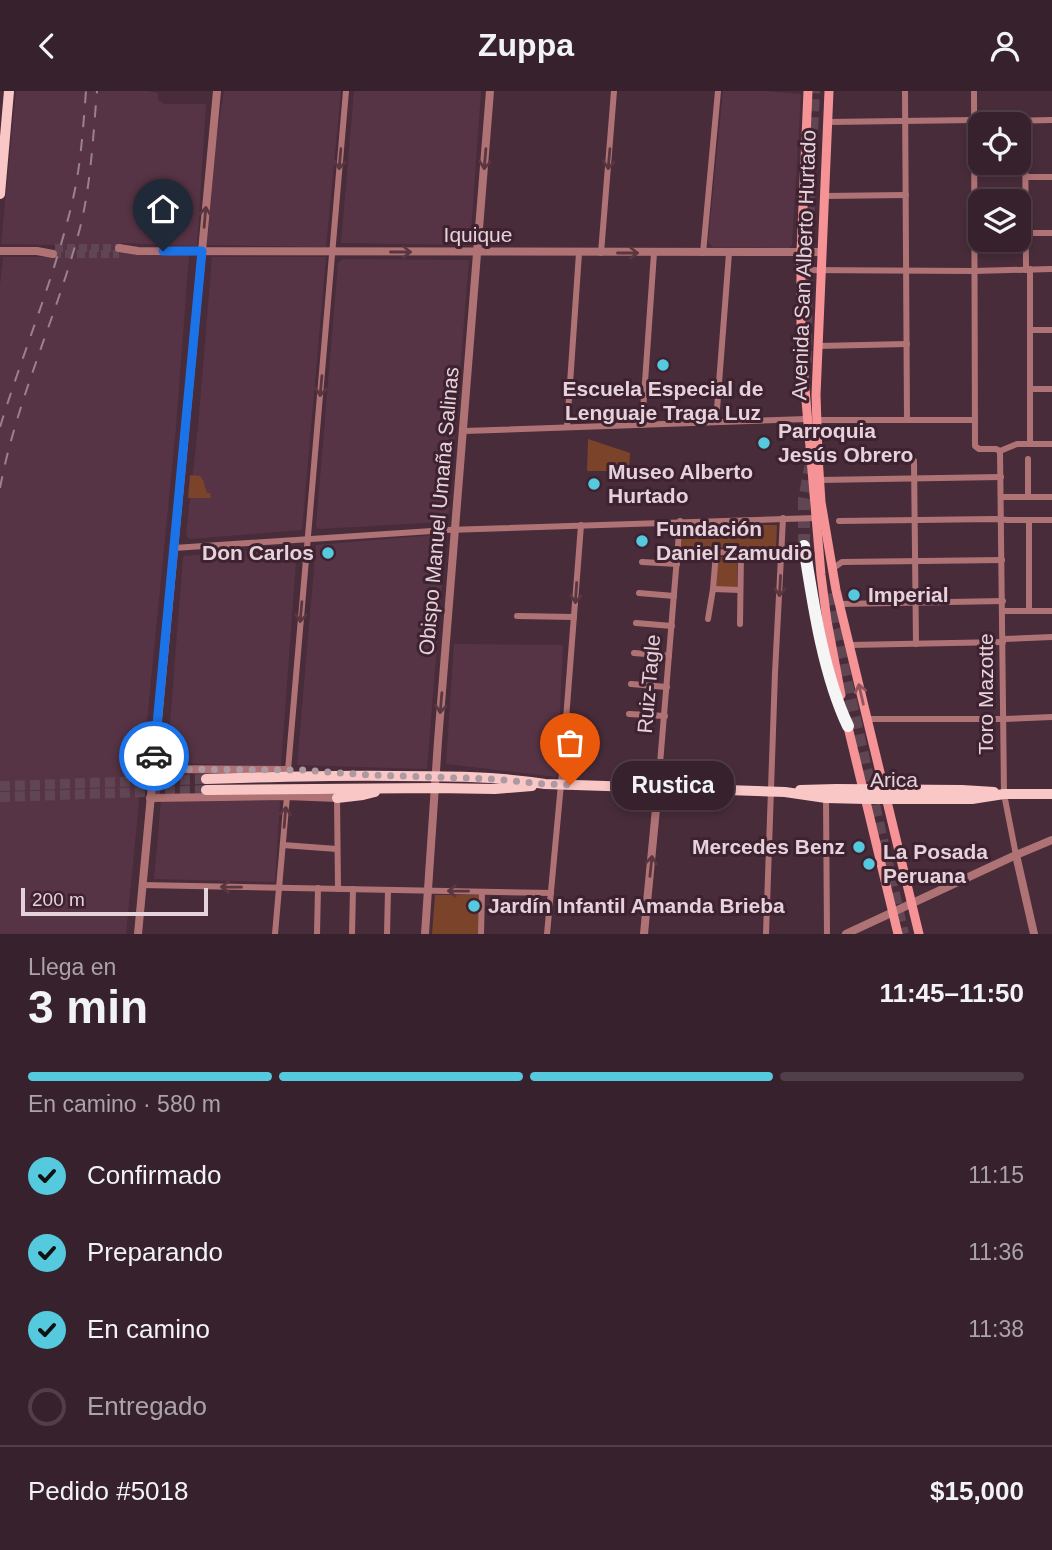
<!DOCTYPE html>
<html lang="es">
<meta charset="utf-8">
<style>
body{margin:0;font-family:Helvetica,sans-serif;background:#3d2934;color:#f1f3f6;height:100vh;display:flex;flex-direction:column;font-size:26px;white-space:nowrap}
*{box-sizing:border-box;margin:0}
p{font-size:23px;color:#aaa3a9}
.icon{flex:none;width:38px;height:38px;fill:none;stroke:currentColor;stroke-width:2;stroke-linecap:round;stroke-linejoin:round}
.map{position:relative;height:843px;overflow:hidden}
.panel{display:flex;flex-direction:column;background:#36212c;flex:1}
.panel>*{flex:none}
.tools{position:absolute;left:968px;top:21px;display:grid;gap:14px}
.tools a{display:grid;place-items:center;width:63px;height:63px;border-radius:14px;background:#36212c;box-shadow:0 4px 10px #0003,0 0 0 2px #503e48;font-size:35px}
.scale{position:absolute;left:21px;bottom:18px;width:187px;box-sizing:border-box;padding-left:7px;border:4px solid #e5d2da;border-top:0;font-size:19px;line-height:24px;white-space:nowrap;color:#e5d2da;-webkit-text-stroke:5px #3e2230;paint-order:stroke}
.pin{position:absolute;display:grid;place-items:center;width:60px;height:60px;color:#fff;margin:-72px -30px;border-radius:50% 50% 50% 0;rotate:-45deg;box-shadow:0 0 7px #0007}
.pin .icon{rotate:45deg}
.courier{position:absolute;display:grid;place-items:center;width:70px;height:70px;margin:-35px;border:5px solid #1a73e8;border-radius:50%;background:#fff;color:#222;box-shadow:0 2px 9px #0007}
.bubble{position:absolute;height:49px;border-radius:21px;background:#36212c;box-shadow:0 4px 10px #0003,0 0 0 2px #503e48;font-size:23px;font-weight:600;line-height:49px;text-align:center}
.overview em{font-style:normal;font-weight:600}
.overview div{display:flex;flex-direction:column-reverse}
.overview{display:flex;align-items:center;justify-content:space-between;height:119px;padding:0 28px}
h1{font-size:46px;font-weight:600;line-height:52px}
.bar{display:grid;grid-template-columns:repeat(4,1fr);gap:10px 7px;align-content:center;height:84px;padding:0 28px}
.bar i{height:9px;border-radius:5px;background:#503e48}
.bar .selected{background:#55cadf}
.bar p{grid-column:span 4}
.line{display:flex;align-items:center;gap:18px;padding:0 28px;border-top:2px solid #503e48}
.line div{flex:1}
ol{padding:0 28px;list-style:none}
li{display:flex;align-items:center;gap:21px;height:77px}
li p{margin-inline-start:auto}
li .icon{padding:7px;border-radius:50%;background:#55cadf;color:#111;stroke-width:4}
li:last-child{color:#aaa3a9}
li i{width:38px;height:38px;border:4px solid #503e48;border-radius:50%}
header{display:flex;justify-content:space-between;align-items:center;height:91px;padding:0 28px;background:#36212c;font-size:32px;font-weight:600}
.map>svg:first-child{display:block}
.built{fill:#573445}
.green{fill:#7a432a}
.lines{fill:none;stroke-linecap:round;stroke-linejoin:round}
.tertiary-tunnel{stroke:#604552;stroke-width:8;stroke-dasharray:8 4;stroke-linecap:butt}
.primary-tunnel{stroke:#604552;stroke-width:10;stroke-dasharray:10 5;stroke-linecap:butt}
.motorway-tunnel{stroke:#604552;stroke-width:12;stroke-dasharray:12 6;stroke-linecap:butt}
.minor{stroke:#b07375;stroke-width:6}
.tertiary{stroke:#b07375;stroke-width:8}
.secondary{stroke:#f59397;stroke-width:9}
.primary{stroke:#fac7c7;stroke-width:10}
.motorway{stroke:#f5f5f5;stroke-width:12}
.rail{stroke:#99828c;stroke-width:2;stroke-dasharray:12 12;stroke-linecap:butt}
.oneway{stroke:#5a3641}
.oneway2{stroke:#90555e}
.done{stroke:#ae98a2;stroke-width:7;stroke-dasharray:0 12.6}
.route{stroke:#1a73e8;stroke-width:9}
.poi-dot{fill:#55cadf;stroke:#3e2230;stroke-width:2.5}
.labels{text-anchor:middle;stroke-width:6;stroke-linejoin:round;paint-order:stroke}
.street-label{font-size:21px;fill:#e5d2da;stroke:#3e2230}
.poi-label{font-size:21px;font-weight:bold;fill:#e5d2da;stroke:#3e2230;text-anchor:start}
</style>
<header><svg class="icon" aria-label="back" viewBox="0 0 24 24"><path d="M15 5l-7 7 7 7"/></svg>Zuppa<svg class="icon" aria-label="person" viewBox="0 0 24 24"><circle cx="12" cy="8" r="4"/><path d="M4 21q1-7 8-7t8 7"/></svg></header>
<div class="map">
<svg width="1052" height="843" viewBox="0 0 1052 843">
<rect width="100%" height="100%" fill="#482c3a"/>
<g class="built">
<path d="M16 0H148L158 2V9L164 13H206L197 155 121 152 122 161 189 164 176 336 126 843H0V194L3 166H52L56 154 1 153Z"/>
<path d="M224 0H341L326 156 207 154 217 45Z"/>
<path d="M354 0H481L470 154 341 152Z"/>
<path d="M723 0H766L801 3 792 154 789 157 713 156 708 151Z"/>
<path d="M212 166H326L302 439 189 448 186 444 198 336Z"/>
<path d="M343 168 469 169 448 428 444 431 318 438 316 435 338 172Z"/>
<path d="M446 443 427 678 297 674 316 454Z"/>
<path d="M297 456 281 675 167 672 183 465Z"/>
<path d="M454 553 563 554 557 686 446 673Z"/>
<path d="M161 710H280L275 791 154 788Z"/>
</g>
<g class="green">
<path d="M588 348 630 362 629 380H587Z"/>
<path d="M190 384 200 385 203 389 207 402H210L211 407H188Z"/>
<path d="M683 434H777L776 457 681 456Z"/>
<path d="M718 466H737V497L716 496Z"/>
<path d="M435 804H480L479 843H432Z"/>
</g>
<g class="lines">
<g class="tertiary-tunnel">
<path d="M55 157H119"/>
<path d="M53 163H119"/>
</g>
<g class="primary-tunnel">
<path d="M0 695 206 688"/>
<path d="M0 706 206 699"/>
</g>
<g class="motorway-tunnel">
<path d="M806 272 807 153 814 0"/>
<path d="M804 455V408L811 372"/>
<path d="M827 503 903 843"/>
</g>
<g class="minor">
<path d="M905 0 907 329"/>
<path d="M974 0 975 355 979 358H996L1000 360 1017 353H1052"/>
<path d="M1025 29 1026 179"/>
<path d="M1010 30 1052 29"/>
<path d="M828 31 974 29"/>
<path d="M1026 86H1052"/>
<path d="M824 105 906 104"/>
<path d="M1026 142H1052"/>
<path d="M601 162 614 0"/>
<path d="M703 162 718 0"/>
<path d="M801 179 974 180 1052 178"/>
<path d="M1030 239H1052"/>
<path d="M818 255 907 253"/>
<path d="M1030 298H1052"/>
<path d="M816 329H975"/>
<path d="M716 331 729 162"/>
<path d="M642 334 654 162"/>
<path d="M567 336 579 162"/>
<path d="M464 340 807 328"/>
<path d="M1030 353V178"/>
<path d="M1000 360 1004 703 1016 764"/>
<path d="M1028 368V406"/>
<path d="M914 370 916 553"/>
<path d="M819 389 1001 386"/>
<path d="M1001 406H1052"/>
<path d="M839 430 995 428 1008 429H1052"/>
<path d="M174 457 447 439 815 427"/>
<path d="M677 463 782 459"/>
<path d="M642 471 677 473"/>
<path d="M832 478 842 471 1002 469"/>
<path d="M713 498 740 499"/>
<path d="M639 502 674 505"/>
<path d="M840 513 1003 510"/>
<path d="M1003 520H1052"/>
<path d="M1029 520V429"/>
<path d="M517 525 574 526"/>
<path d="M708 528 713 498 716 462"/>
<path d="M636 532 672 535"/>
<path d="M740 533 741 461"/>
<path d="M1003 548 1052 546"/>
<path d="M850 554 1003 551"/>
<path d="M634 562 669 565"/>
<path d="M631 593 667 596"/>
<path d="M629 623 665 625"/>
<path d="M867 628H1004L1052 626"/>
<path d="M288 679 346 0"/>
<path d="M658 697 680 430"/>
<path d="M337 707 338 798"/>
<path d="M826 707 827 843"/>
<path d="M283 754 337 758"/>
<path d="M142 794 551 802"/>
<path d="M275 843 287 705"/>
<path d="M317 843 318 797"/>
<path d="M352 843 353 798"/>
<path d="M387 843 388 799"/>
<path d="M481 843 482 801"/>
<path d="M547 843 561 693 581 434"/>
<path d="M766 843 775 582 783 427"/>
</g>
<g class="tertiary">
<path d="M119 157 138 160 822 161"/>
<path d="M0 160H37L53 163"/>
<path d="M152 678 288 679"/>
<path d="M150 707 287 705 337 707"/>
<path d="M1016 764 1034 843"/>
<path d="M138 843 217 0"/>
<path d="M425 843 438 650 490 0"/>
<path d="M644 843 658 697"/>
<path d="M846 843 1016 764 1052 749"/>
</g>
<g class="secondary">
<path d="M808 0 801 161V251L821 484 827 530 841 604"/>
<path d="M829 0 816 304 818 365 821 411 836 499 919 843"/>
<path d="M847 632 898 843"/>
</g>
<g class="primary">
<path d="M0 103 9 0"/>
<path d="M206 688C269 686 332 684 395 685 445 685 495 685 545 693L785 701 826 707 866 708H972L1004 703H1052"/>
<path d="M206 699 435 697 495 698 532 695"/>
<path d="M800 699 836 698 962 699 994 701"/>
<path d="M337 707 363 704 375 701"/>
</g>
<path class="motorway" d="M804 455C813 512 823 582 848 635"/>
<g class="rail">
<path d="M0 336C23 261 54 188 72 112 81 75 83 37 86 0"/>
<path d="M0 397C17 307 57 225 80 137 91 93 93 46 97 0"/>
</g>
</g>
<defs><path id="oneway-shaft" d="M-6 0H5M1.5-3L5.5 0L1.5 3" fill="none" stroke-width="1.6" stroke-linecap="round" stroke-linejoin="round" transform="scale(1.75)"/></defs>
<g class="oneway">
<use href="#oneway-shaft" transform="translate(340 68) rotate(95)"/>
<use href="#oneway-shaft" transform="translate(485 68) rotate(95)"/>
<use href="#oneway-shaft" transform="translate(609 68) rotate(95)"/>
<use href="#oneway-shaft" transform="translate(205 126) rotate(-85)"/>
<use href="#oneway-shaft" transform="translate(401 161)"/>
<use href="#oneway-shaft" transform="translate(628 162)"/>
<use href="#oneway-shaft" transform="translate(321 295) rotate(95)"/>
<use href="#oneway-shaft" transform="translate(780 495) rotate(93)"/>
<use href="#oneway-shaft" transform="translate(576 502) rotate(94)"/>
<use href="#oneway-shaft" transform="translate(301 521) rotate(95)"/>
<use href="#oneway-shaft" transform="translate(441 612) rotate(95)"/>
<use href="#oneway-shaft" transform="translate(285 726) rotate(-85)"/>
<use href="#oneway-shaft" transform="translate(651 775) rotate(-84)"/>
<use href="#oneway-shaft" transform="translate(231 796) rotate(-179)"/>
<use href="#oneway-shaft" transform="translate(458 800) rotate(-179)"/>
</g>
<use class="oneway2" href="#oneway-shaft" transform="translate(861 603) rotate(-103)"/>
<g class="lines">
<path class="done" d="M154 665 152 678 302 679 368 684 495 688 545 693 570 694"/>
<path class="route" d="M154 665 202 160H163"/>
</g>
<g class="poi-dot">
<circle cx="663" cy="274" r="7"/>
<circle cx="764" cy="352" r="7"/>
<circle cx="594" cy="393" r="7"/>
<circle cx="642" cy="450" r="7"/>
<circle cx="328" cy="462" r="7"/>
<circle cx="854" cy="504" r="7"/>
<circle cx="859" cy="756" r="7"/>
<circle cx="869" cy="773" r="7"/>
<circle cx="474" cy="815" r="7"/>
</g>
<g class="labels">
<g class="street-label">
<text x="478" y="151">Iquique</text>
<text transform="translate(804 174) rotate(-88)" y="7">Avenida San Alberto Hurtado</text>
<text transform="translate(439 420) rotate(-85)" y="7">Obispo Manuel Umaña Salinas</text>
<text transform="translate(649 593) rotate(-85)" y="7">Ruiz-Tagle</text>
<text transform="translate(986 603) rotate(-90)" y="7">Toro Mazotte</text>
<text x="894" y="696">Arica</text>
</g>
<g class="poi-label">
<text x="663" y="305" text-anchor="middle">Escuela Especial de<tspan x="663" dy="24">Lenguaje Traga Luz</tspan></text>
<text x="778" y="347">Parroquia<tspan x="778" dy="24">Jesús Obrero</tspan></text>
<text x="608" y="388">Museo Alberto<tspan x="608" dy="24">Hurtado</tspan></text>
<text x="656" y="445">Fundación<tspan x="656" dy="24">Daniel Zamudio</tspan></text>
<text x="314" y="469" text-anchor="end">Don Carlos</text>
<text x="868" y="511">Imperial</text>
<text x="845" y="763" text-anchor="end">Mercedes Benz</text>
<text x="883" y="768">La Posada<tspan x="883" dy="24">Peruana</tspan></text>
<text x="488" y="822">Jardín Infantil Amanda Brieba</text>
</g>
</g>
</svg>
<div class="tools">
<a><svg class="icon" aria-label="locate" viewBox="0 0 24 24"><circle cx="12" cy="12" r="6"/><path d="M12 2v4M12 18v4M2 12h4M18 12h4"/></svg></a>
<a><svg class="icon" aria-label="layers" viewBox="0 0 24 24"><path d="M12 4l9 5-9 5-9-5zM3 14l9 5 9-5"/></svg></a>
</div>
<div class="scale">200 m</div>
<div class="pin" style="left:570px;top:694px;background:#ea580c"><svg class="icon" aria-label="bag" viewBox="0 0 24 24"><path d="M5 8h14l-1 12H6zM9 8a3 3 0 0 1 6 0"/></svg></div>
<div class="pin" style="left:163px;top:160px;background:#1f2937"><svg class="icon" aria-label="home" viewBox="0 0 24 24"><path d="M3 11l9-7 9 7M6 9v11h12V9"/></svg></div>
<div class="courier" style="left:154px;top:665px"><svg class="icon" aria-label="car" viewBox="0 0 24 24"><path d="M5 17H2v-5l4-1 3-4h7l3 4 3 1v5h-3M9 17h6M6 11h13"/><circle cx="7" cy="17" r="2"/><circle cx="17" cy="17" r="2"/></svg></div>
<div class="bubble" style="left:612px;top:670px;width:122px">Rustica</div>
</div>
<section class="panel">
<div class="overview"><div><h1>3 min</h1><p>Llega en</p></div><em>11:45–11:50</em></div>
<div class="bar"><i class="selected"></i><i class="selected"></i><i class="selected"></i><i></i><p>En camino · 580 m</p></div>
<ol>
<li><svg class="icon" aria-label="check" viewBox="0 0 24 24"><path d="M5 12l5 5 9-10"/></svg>Confirmado<p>11:15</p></li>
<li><svg class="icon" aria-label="check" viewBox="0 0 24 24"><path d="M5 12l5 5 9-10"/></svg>Preparando<p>11:36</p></li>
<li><svg class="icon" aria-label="check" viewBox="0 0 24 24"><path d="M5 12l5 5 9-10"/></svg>En camino<p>11:38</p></li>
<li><i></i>Entregado</li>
</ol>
<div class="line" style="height:91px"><div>Pedido #5018</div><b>$15,000</b></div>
</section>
